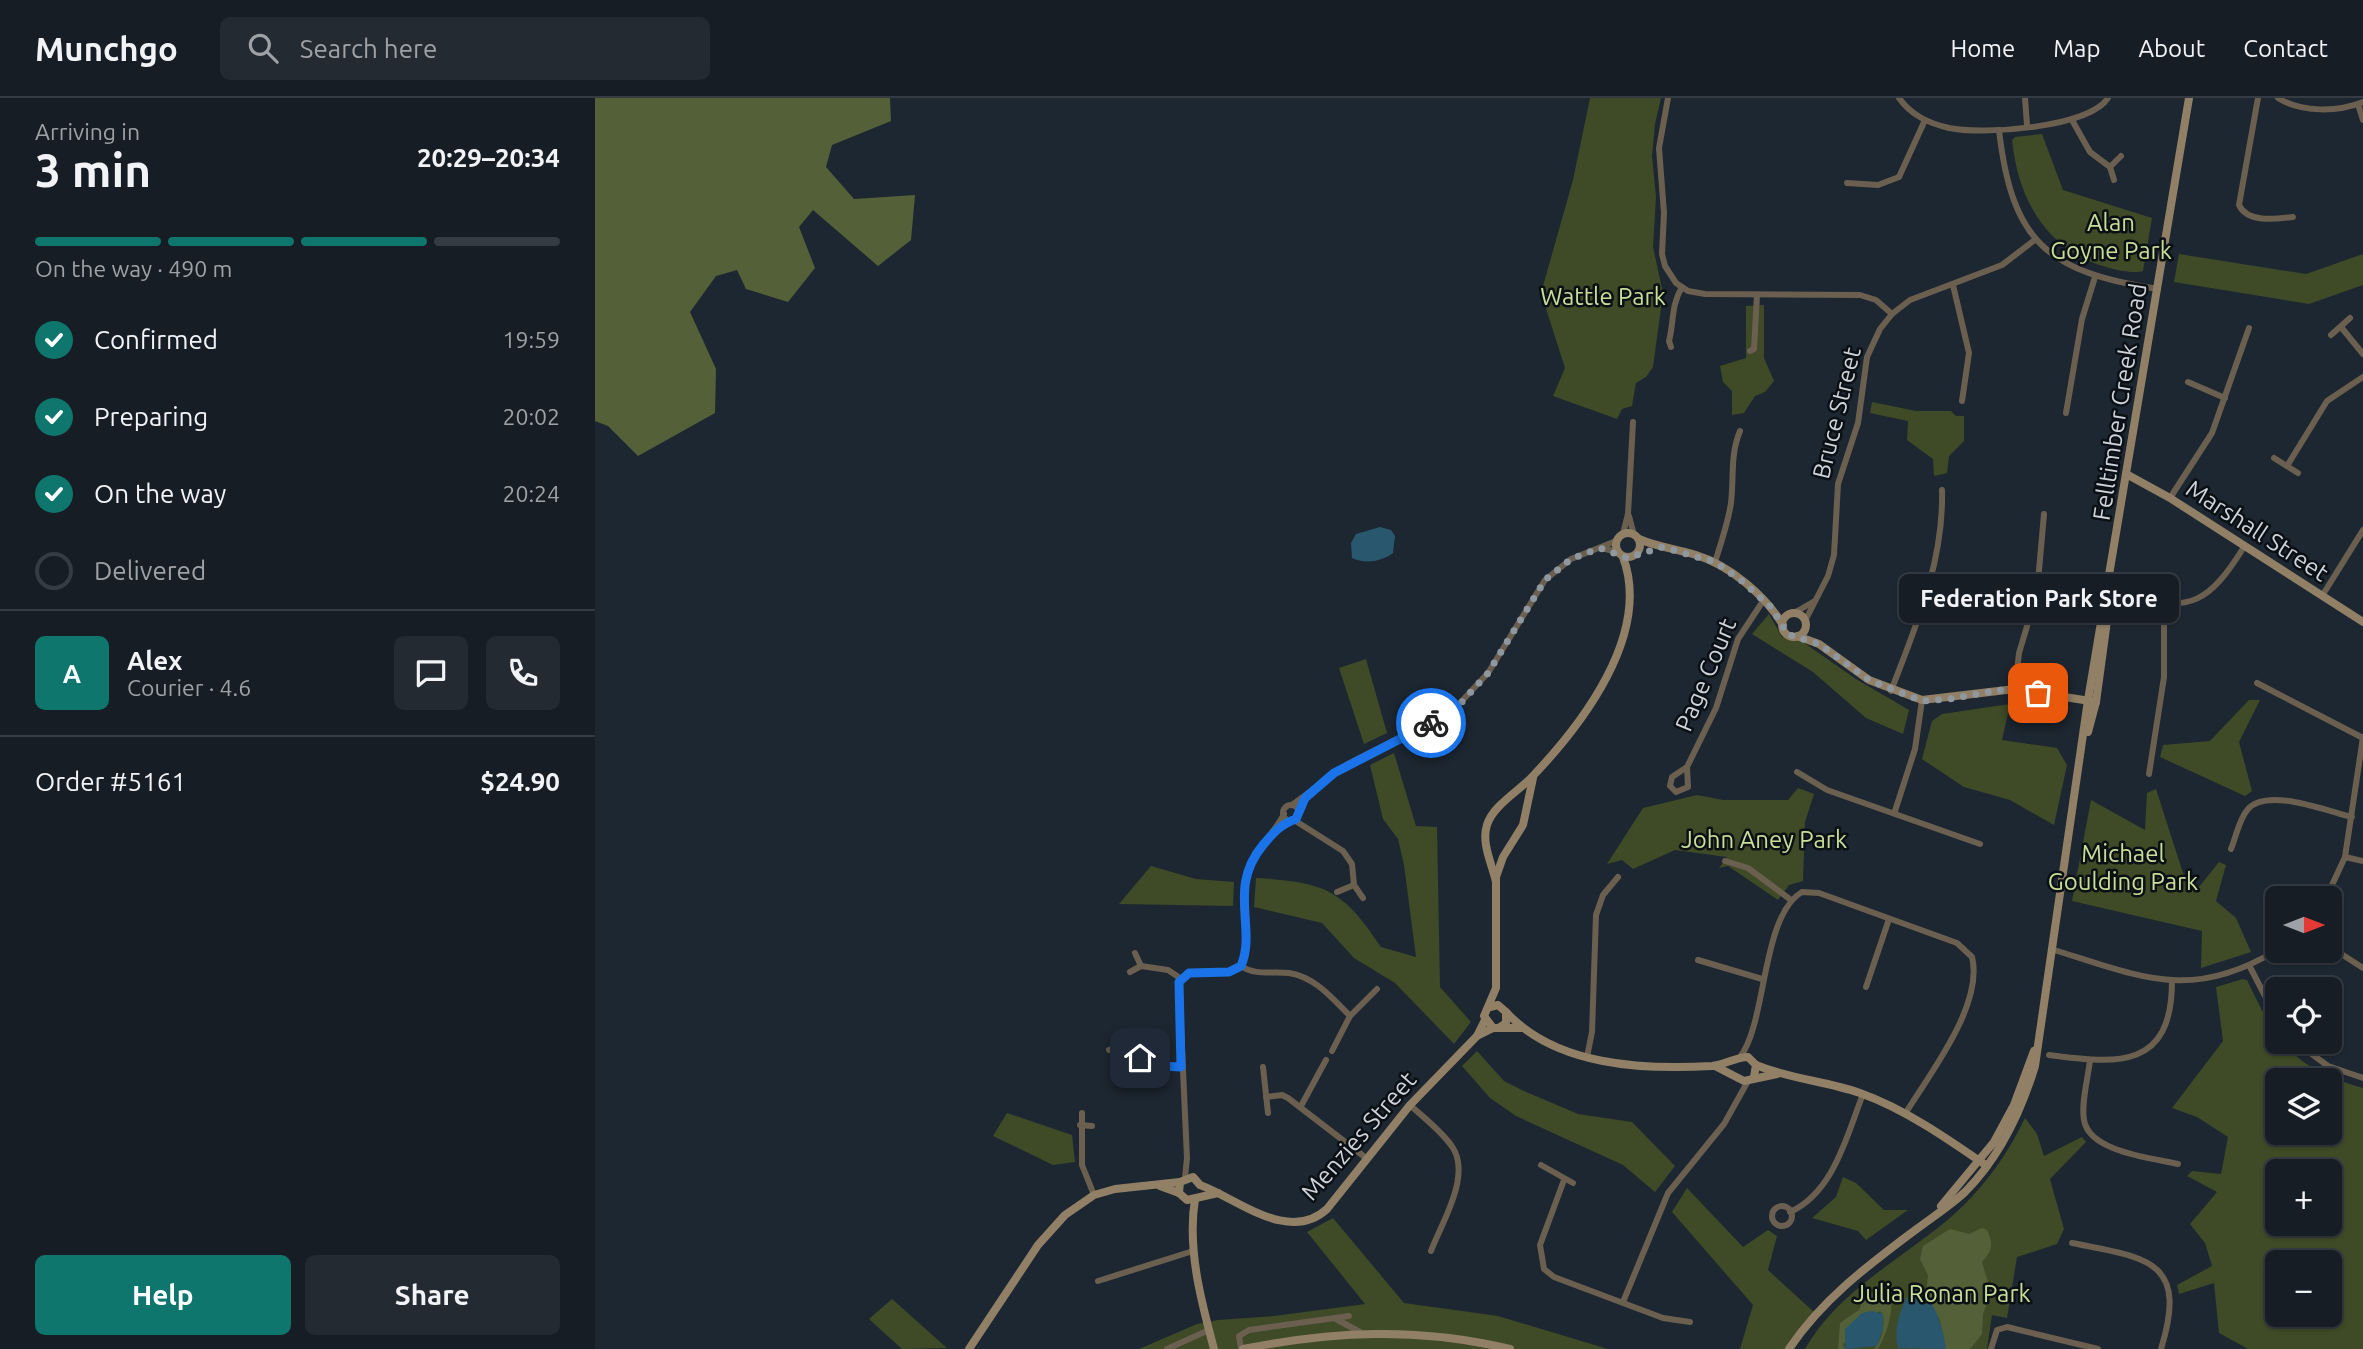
<!DOCTYPE html>
<meta charset="utf-8">
<style>
body{margin:0;font-family:Ubuntu,sans-serif;background:#232a32;color:#f1f3f6;height:100vh;display:flex;flex-direction:column;font-size:26px;white-space:nowrap}
*{box-sizing:border-box;margin:0}
p{font-size:23px;color:#9ea2a7}
.icon{flex:none;width:38px;height:38px;fill:none;stroke:currentColor;stroke-width:2;stroke-linecap:round;stroke-linejoin:round}
.map{position:relative;flex:1;overflow:hidden}
.panel{display:flex;flex-direction:column;background:#161d25;width:595px}
.panel>*{flex:none}
.needle{width:46px;rotate:90deg}
.fabs{position:absolute;left:1670px;top:788px;display:grid;gap:14px}
.fabs a{display:grid;place-items:center;width:77px;height:77px;border-radius:10px;background:#161d25;box-shadow:0 2px 5px #0004,0 0 0 2px #353b42;font-size:35px}
.pin{position:absolute;display:grid;place-items:center;width:60px;height:60px;color:#fff;margin:-30px;border-radius:14px;box-shadow:0 4px 10px #0006}
.courier{position:absolute;display:grid;place-items:center;width:70px;height:70px;margin:-35px;border:5px solid #1a73e8;border-radius:50%;background:#fff;color:#222;box-shadow:0 2px 9px #0007}
.bubble{position:absolute;height:49px;border-radius:10px;background:#161d25;box-shadow:0 2px 5px #0004,0 0 0 2px #353b42;font-size:23px;font-weight:600;line-height:49px;text-align:center}
.summary em{font-style:normal;font-weight:600}
.summary div{display:flex;flex-direction:column-reverse}
.summary{display:flex;align-items:center;justify-content:space-between;height:119px;padding:0 35px}
h1{font-size:46px;font-weight:600;line-height:52px}
.bar{display:grid;grid-template-columns:repeat(4,1fr);gap:10px 7px;align-content:center;height:84px;padding:0 35px}
.bar i{height:9px;border-radius:5px;background:#353b42}
.bar .on{background:#0f766e}
.bar p{grid-column:span 4}
.line{display:flex;align-items:center;gap:18px;padding:0 35px;border-top:2px solid #353b42}
.line div{flex:1}
.round{display:grid;place-items:center;flex:none;width:74px;height:74px;border-radius:10px;background:#232a32}
ol{padding:0 35px;list-style:none}
li{display:flex;align-items:center;gap:21px;height:77px}
li p{margin-inline-start:auto}
li .icon{padding:7px;border-radius:50%;background:#0f766e;color:#fff;stroke-width:4}
li:last-child{color:#9ea2a7}
li i{width:38px;height:38px;border:4px solid #353b42;border-radius:50%}
.cta{display:flex;gap:14px;margin-top:auto;padding:14px 35px}
.cta a{flex:1;height:80px;border-radius:10px;background:#0f766e;color:#fff;font-size:28px;font-weight:600;line-height:80px;text-align:center}
.cta a+a{background:#232a32;color:#f1f3f6}
header{display:flex;align-items:center;gap:42px;box-sizing:border-box;height:98px;padding:0 35px;background:#161d25;border-bottom:2px solid #353b42}
header strong{font-size:33px}
nav{display:flex;gap:38px;margin-inline-start:auto;font-size:24px}
.search{width:490px;height:63px;background:#232a32;display:flex;align-items:center;gap:18px;box-sizing:border-box;padding:0 24px;border-radius:10px;color:#9ea2a7;font-size:26px}
main{display:flex;flex:1;min-height:0}
.map>svg:first-child{display:block}
.green{fill:#3f4a26;fill-rule:evenodd}
.forest{fill:#546138}
.water{fill:#29576e}
.lines{fill:none;stroke-linecap:round;stroke-linejoin:round}
.street{stroke:#6b5f4f;stroke-width:6}
.secondary{stroke:#918066;stroke-width:8}
.done{stroke:#8f979f;stroke-width:7;stroke-dasharray:0 12.6}
.route{stroke:#1a73e8;stroke-width:9}
.labels{text-anchor:middle;stroke-width:5;stroke-linejoin:round;paint-order:stroke}
.park-label{font-size:24px;fill:#c8de99;stroke:#0b1014}
.street-label{font-size:24px;fill:#cdd4da;stroke:#0b1014}
</style>
<header>
<strong>Munchgo</strong>
<div class="search"><svg class="icon" aria-label="search" viewBox="0 0 24 24"><circle cx="10" cy="10" r="6"/><path d="M15 15l6 6"/></svg>Search here</div>
<nav><a>Home</a><a>Map</a><a>About</a><a>Contact</a></nav>
</header>
<main>
<section class="panel">
<div class="summary"><div><h1>3 min</h1><p>Arriving in</p></div><em>20:29–20:34</em></div>
<div class="bar"><i class="on"></i><i class="on"></i><i class="on"></i><i></i><p>On the way · 490 m</p></div>
<ol>
<li><svg class="icon" aria-label="check" viewBox="0 0 24 24"><path d="M5 12l5 5 9-10"/></svg>Confirmed<p>19:59</p></li>
<li><svg class="icon" aria-label="check" viewBox="0 0 24 24"><path d="M5 12l5 5 9-10"/></svg>Preparing<p>20:02</p></li>
<li><svg class="icon" aria-label="check" viewBox="0 0 24 24"><path d="M5 12l5 5 9-10"/></svg>On the way<p>20:24</p></li>
<li><i></i>Delivered</li>
</ol>
<div class="line" style="height:126px"><b class="round" style="background:#0f766e;color:#fff">A</b><div><b>Alex</b><p>Courier · 4.6</p></div><a class="round"><svg class="icon" aria-label="chat" viewBox="0 0 24 24"><path d="M4 5h16v11H9l-5 4z"/></svg></a><a class="round"><svg class="icon" aria-label="phone" viewBox="0 0 24 24"><path d="M5 4h4l2 5-3 2q2 4 5 5l2-3 5 2v4C11 20 4 13 5 4z"/></svg></a></div>
<div class="line" style="height:91px"><div>Order #5161</div><b>$24.90</b></div>
<div class="cta"><a>Help</a><a>Share</a></div>
</section>
<div class="map">
<svg width="1768" height="1251" viewBox="0 0 1768 1251">
<rect width="100%" height="100%" fill="#1d2731"/>
<g class="green">
<path d="M995 0H1066L1060 26 1057 58 1061 99 1058 149 1068 195 1058 269 1051 279 1041 285 1037 308 1027 311 1022 321 958 298 970 270 946 195 978 82Z"/>
<path d="M1447 36 1468 92 1557 120 1548 173C1538 176 1521 172 1511 169 1451 152 1423 101 1417 42L1420 39Z"/>
<path d="M1584 156 1711 176 1768 156V187L1714 206 1579 184Z"/>
<path d="M1169 207V260L1179 283 1170 294 1160 298 1149 315 1137 317V293L1128 284 1125 268 1151 260V208Z"/>
<path d="M1277 304 1321 313H1356L1361 318H1369V343L1354 358 1352 375 1339 378 1338 361 1312 342 1313 323 1275 315Z"/>
<path d="M1174 516 1187 539 1205 542 1261 581 1314 612 1308 636 1271 620 1218 574 1157 536Z"/>
<path d="M771 561 792 635 769 646 744 570Z"/>
<path d="M1654 602H1665L1644 644 1657 693 1650 698 1565 659 1568 647 1615 643Z"/>
<path d="M1415 606 1407 642 1462 650 1472 667 1459 727 1415 702 1369 689 1327 661 1337 623 1347 616Z"/>
<path d="M799 655 821 728 842 729 845 889 876 924 859 946 800 885 759 860 727 825 659 809 661 780C729 784 748 791 786 849L821 859 809 767 803 741 788 721 775 667Z"/>
<path d="M1203 690 1219 696 1210 724 1208 783 1194 787 1183 802 1133 768 1124 770 1132 759 1080 752 1038 771 1027 762 1012 766 1048 710 1102 697 1128 702H1193Z"/>
<path d="M1561 691 1588 775 1604 789 1624 764 1631 767 1621 803 1641 820 1656 854 1606 870 1607 833 1477 803 1496 702 1550 732 1552 695Z"/>
<path d="M556 768 601 781 639 784 638 808 524 806Z"/>
<path d="M1648 881 1652 882C1681 943 1699 972 1768 990V1251H1653L1624 1235 1619 1185 1584 1196 1582 1187 1617 1168 1610 1145 1595 1126 1622 1094 1592 1078 1597 1073 1626 1076 1633 1039 1602 1019 1577 1010 1628 943 1621 889ZM1682 982H1734V1034H1682ZM1682 1073H1734V1125H1682ZM1682 1164H1734V1216H1682Z"/>
<path d="M882 953 909 983 929 993 983 1016 1037 1024 1080 1068 1060 1094 1028 1067 921 1018 895 1000 867 968Z"/>
<path d="M412 1015 477 1037 480 1064 458 1067 398 1038Z"/>
<path d="M1430 1020 1442 1036 1449 1058 1487 1039 1491 1044 1455 1081 1469 1131 1462 1146 1422 1159 1412 1220 1397 1217 1392 1251H1210C1241 1197 1297 1166 1344 1129 1381 1100 1410 1062 1430 1020Z"/>
<path d="M1248 1079 1261 1085 1289 1112H1313L1271 1142 1263 1133 1217 1120 1241 1099Z"/>
<path d="M1092 1090 1148 1149 1173 1132 1182 1138 1173 1172 1219 1214 1199 1251H1145L1158 1207 1077 1114Z"/>
<path d="M738 1120 809 1205 903 1218 1013 1251H544L602 1226 623 1222 679 1218 770 1206 712 1134Z"/>
<path d="M297 1201 352 1250 307 1251 274 1221Z"/>
</g>
<g class="forest">
<path d="M0 0H295L296 23 237 47 231 69 259 101 320 97 316 142 283 168 218 112 204 129 220 170 193 204 151 191 142 172 121 178 95 214 121 271 120 315 43 358 13 328 0 323Z"/>
<path d="M1387 1130 1392 1132C1399 1147 1397 1152 1387 1164L1396 1195 1388 1216 1387 1236 1375 1251H1351L1345 1222 1331 1198 1333 1177 1325 1161 1328 1148 1355 1131 1374 1136Z"/>
<path d="M1285 1190 1295 1193C1300 1210 1292 1236 1283 1251H1279C1287 1242 1290 1228 1288 1216L1284 1213 1248 1246 1250 1251H1243L1245 1225 1265 1211 1267 1200Z"/>
</g>
<g class="water">
<path d="M785 429 796 432 800 438 798 455C786 464 769 466 757 460L756 445 761 436Z"/>
<path d="M1320 1192C1341 1200 1348 1231 1351 1251L1303 1250C1298 1234 1305 1201 1320 1192Z"/>
<path d="M1277 1213 1288 1216V1231L1282 1248 1250 1251V1231L1267 1215Z"/>
</g>
<g class="lines">
<g class="street">
<path d="M1073 0 1064 50 1069 115 1067 156 1070 168 1081 185 1093 193 1110 196 1265 197 1281 202 1297 216"/>
<path d="M1304 0C1316 17 1333 25 1354 30 1387 37 1494 30 1513 0"/>
<path d="M1430 0 1432 27"/>
<path d="M1663 0 1644 107C1652 125 1681 121 1698 119"/>
<path d="M1683 0C1707 15 1743 14 1768 4"/>
<path d="M1763 6 1768 22"/>
<path d="M1477 22 1495 54 1515 69"/>
<path d="M1404 32C1417 145 1453 174 1563 191"/>
<path d="M1519 82 1515 69 1526 58"/>
<path d="M1252 85 1283 87 1304 79 1330 22"/>
<path d="M1358 187 1374 255 1367 303"/>
<path d="M1746 229 1768 256"/>
<path d="M1736 237 1755 220"/>
<path d="M1076 249 1074 243C1079 224 1076 207 1087 189"/>
<path d="M1155 253 1159 251 1162 197"/>
<path d="M1593 284 1630 300"/>
<path d="M1471 315 1487 221 1500 179"/>
<path d="M1679 360 1703 375"/>
<path d="M1692 368 1732 303 1768 279"/>
<path d="M1575 400 1617 335 1654 230"/>
<path d="M1034 418 1039 437"/>
<path d="M1028 436 1033 416 1038 324"/>
<path d="M1007 450 1022 454"/>
<path d="M1120 464C1126 445 1133 425 1136 405 1139 380 1135 357 1145 333"/>
<path d="M1533 496C1596 517 1615 503 1649 449"/>
<path d="M1727 498 1768 432"/>
<path d="M1199 515 1218 504"/>
<path d="M1210 523 1233 478 1239 457 1243 386 1263 325 1272 259 1285 231 1297 216 1315 202 1407 167 1441 141"/>
<path d="M1662 585 1768 640"/>
<path d="M1420 591 1424 555 1442 495 1449 416"/>
<path d="M1296 593C1321 528 1349 463 1347 392"/>
<path d="M1092 669 1077 679 1075 688 1081 694 1093 689 1092 669 1121 610 1143 541 1168 503"/>
<path d="M1202 674 1232 692 1385 746"/>
<path d="M1554 676 1569 579V507"/>
<path d="M697 707 753 666 842 621 865 605 893 575 950 482 976 461 1021 443"/>
<circle cx="696" cy="715" r="8"/>
<path d="M1300 713 1320 651 1327 602"/>
<path d="M699 722 748 753 757 766 759 787"/>
<path d="M1636 751C1641 739 1644 721 1653 711 1672 689 1732 713 1757 719"/>
<path d="M1750 759 1768 763"/>
<path d="M1130 763 1153 770 1196 802"/>
<path d="M742 794 759 787 768 800"/>
<path d="M1731 800 1750 759 1768 639"/>
<path d="M1734 848 1768 870"/>
<path d="M1456 851C1544 878 1595 905 1682 852"/>
<path d="M1103 862 1167 881"/>
<path d="M546 868 573 872 585 880"/>
<path d="M646 868C661 878 676 873 694 875 720 879 737 900 755 918"/>
<path d="M1655 869 1682 921"/>
<path d="M535 874 546 868 540 855"/>
<path d="M1271 889 1294 821"/>
<path d="M1699 943 1733 968 1768 980"/>
<path d="M525 949 566 968 586 969"/>
<path d="M514 952 525 949 523 936"/>
<path d="M737 953 755 918 782 891"/>
<path d="M1454 957C1522 966 1577 972 1577 883"/>
<path d="M992 959 997 934 1001 817 1008 797 1023 779"/>
<path d="M1145 959C1172 925 1166 818 1207 794L1224 795 1362 845 1377 859C1389 907 1334 977 1310 1016"/>
<path d="M1495 962C1493 981 1486 1004 1489 1022 1494 1054 1557 1060 1583 1066"/>
<path d="M668 969 673 1015"/>
<path d="M671 999 687 997 693 1000 771 1060"/>
<path d="M815 1007C829 1020 848 1034 858 1050 876 1079 846 1126 836 1153"/>
<path d="M706 1008 731 962"/>
<path d="M487 1015V1067L499 1097"/>
<path d="M485 1027 497 1028"/>
<path d="M946 1067 978 1085"/>
<path d="M590 1080 592 1060 584 884C598 863 630 885 646 868 658 841 644 805 652 776 657 753 678 738 689 716"/>
<path d="M969 1082 945 1147 949 1171 959 1179 1068 1220 1095 1224"/>
<circle cx="1187" cy="1118" r="10"/>
<path d="M1195 1114C1239 1094 1252 1037 1268 996"/>
<path d="M1477 1145C1551 1160 1594 1161 1566 1251"/>
<path d="M503 1183 598 1153"/>
<path d="M1028 1204 1073 1095 1129 1026 1153 983"/>
<path d="M739 1220 765 1234"/>
<path d="M572 1251 614 1232"/>
<path d="M646 1251 644 1238 654 1232 754 1218"/>
<path d="M1396 1251 1402 1232 1412 1229 1503 1251"/>
</g>
<g class="secondary">
<path d="M1533 377 1575 400 1768 524"/>
<circle cx="1033" cy="447" r="12"/>
<path d="M1044 441C1062 449 1082 451 1101 457 1134 467 1170 497 1188 527"/>
<circle cx="1199" cy="527" r="12"/>
<path d="M1202 538 1224 546 1274 582 1327 602 1420 591 1501 604"/>
<path d="M1493 634 1501 604 1512 523"/>
<path d="M901 784C897 766 886 745 892 727 897 709 922 694 935 681 986 628 1057 537 1028 459"/>
<path d="M895 909 903 907 911 914V925L905 929"/>
<path d="M911 914C961 968 1047 972 1117 968 1129 967 1141 959 1153 959L1161 967 1159 979"/>
<path d="M898 930 889 918 901 890V779L908 759 928 727 938 680"/>
<path d="M882 938 898 930H926"/>
<path d="M1161 967C1195 981 1231 983 1265 995 1310 1011 1353 1041 1392 1068"/>
<path d="M1120 968 1149 983 1182 976"/>
<path d="M565 1088 584 1095 592 1102 623 1095"/>
<path d="M584 1095 585 1084 598 1079 605 1087C643 1101 694 1146 732 1111L815 1007 882 938 890 922"/>
<path d="M600 1101C592 1150 606 1203 619 1251"/>
<path d="M1346 1108 1399 1044 1419 1007 1439 953"/>
<path d="M374 1251 443 1147 470 1117 499 1097 520 1091 585 1084"/>
<path d="M648 1251C738 1233 824 1229 915 1251"/>
<path d="M1194 1251C1228 1200 1275 1166 1323 1130 1339 1118 1356 1107 1370 1094 1405 1059 1426 1014 1440 968L1493 602 1594 0"/>
</g>
</g>
<g class="lines">
<path class="done" d="M836 625 865 606 893 575 950 482 976 461 1005 450 1032 460 1067 449 1120 464 1147 483 1177 510 1192 536 1224 546 1274 582 1327 603 1355 601 1404 592 1443 595"/>
<path class="route" d="M545 960 566 968 586 969 584 884 594 875 634 874 646 868C662 830 632 790 668 747 678 735 686 726 701 721L710 700 739 675 836 625"/>
</g>
<g class="labels">
<g class="park-label">
<text x="1516" y="133">Alan<tspan x="1516" dy="28">Goyne Park</tspan></text>
<text x="1008" y="207">Wattle Park</text>
<text x="1169" y="750">John Aney Park</text>
<text x="1528" y="764">Michael<tspan x="1528" dy="28">Goulding Park</tspan></text>
<text x="1347" y="1204">Julia Ronan Park</text>
</g>
<g class="street-label">
<text transform="translate(1525 304) rotate(-81)" y="8">Felltimber Creek Road</text>
<text transform="translate(1242 315) rotate(-76)" y="8">Bruce Street</text>
<text transform="translate(1662 433) rotate(33)" y="8">Marshall Street</text>
<text transform="translate(1111 577) rotate(-67)" y="8">Page Court</text>
<text transform="translate(764 1038) rotate(-49)" y="8">Menzies Street</text>
</g>
</g>
</svg>
<div class="fabs">
<a><svg class="needle" viewBox="-14 -14 28 28"><path d="M0-13l5 13h-10z" fill="#e53935"/><path d="M0 13l5-13h-10z" fill="#9ea2a7"/></svg></a>
<a><svg class="icon" aria-label="locate" viewBox="0 0 24 24"><circle cx="12" cy="12" r="6"/><path d="M12 2v4M12 18v4M2 12h4M18 12h4"/></svg></a>
<a><svg class="icon" aria-label="layers" viewBox="0 0 24 24"><path d="M12 4l9 5-9 5-9-5zM3 14l9 5 9-5"/></svg></a>
<a>+</a>
<a>−</a>
</div>
<div class="pin" style="left:1443px;top:595px;background:#ea580c"><svg class="icon" aria-label="bag" viewBox="0 0 24 24"><path d="M5 8h14l-1 12H6zM9 8a3 3 0 0 1 6 0"/></svg></div>
<div class="pin" style="left:545px;top:960px;background:#1f2937"><svg class="icon" aria-label="home" viewBox="0 0 24 24"><path d="M3 11l9-7 9 7M6 9v11h12V9"/></svg></div>
<div class="courier" style="left:836px;top:625px"><svg class="icon" aria-label="bike" viewBox="0 0 24 24"><circle cx="6" cy="16" r="4"/><circle cx="18" cy="16" r="4"/><path d="M6 16l4-8h5l3 8M10 8l3 8H6M13 5h3"/></svg></div>
<div class="bubble" style="left:1304px;top:476px;width:280px">Federation Park Store</div>
</div>
</main>
